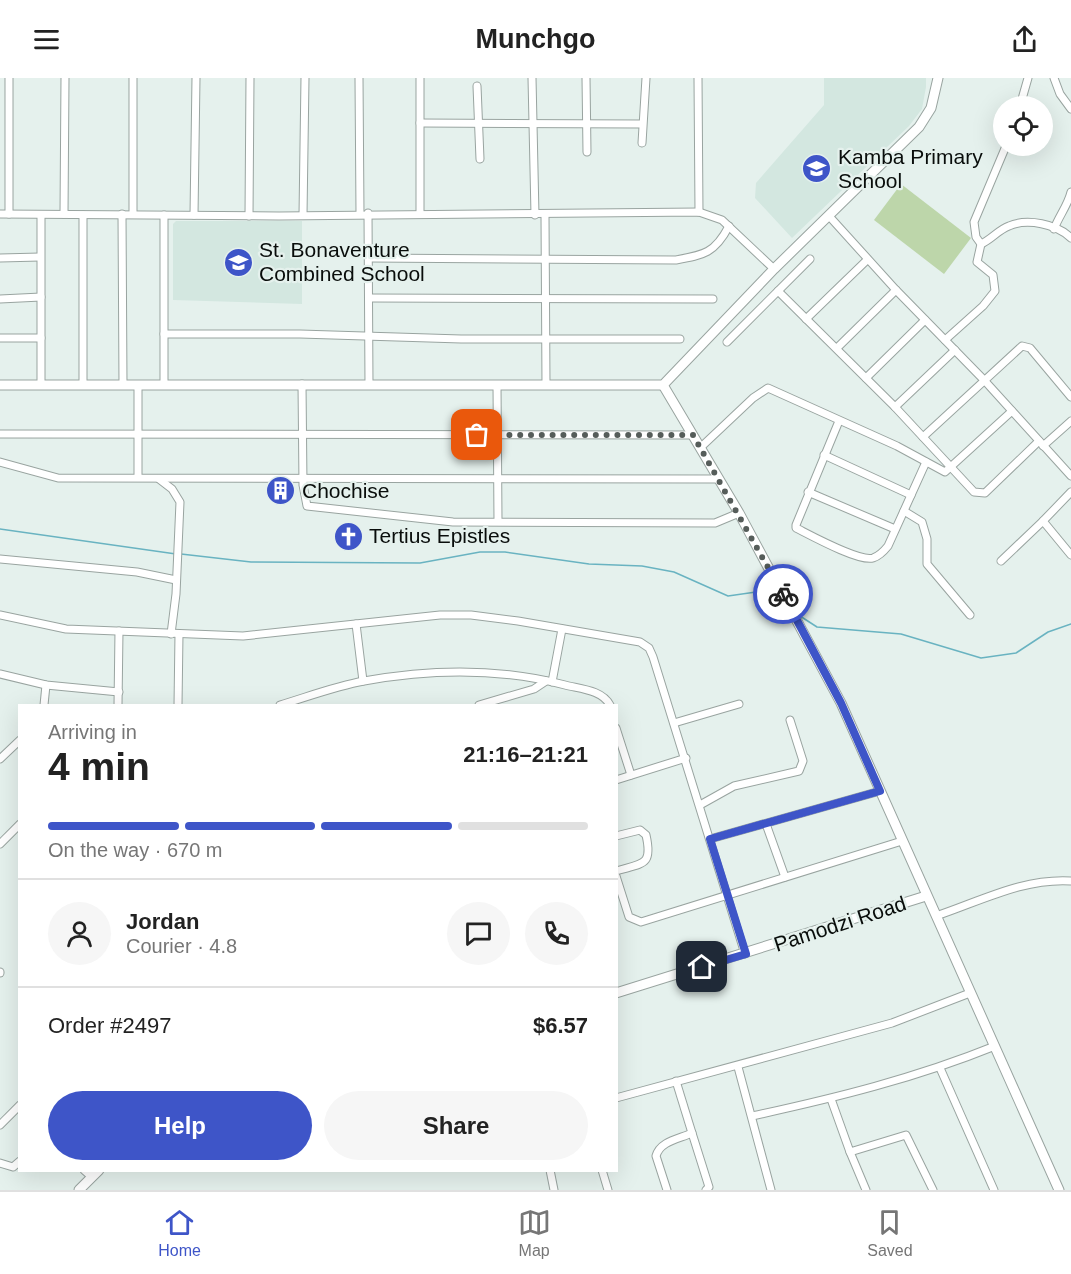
<!DOCTYPE html>
<meta charset="utf-8">
<style>
body{margin:0;font-family:Helvetica,sans-serif;background:#f6f6f6;color:#222;height:100vh;display:flex;flex-direction:column;font-size:22px;white-space:nowrap}
*{box-sizing:border-box;margin:0}
p{font-size:20px;color:#767676}
.icon{flex:none;width:33px;height:33px;fill:none;stroke:currentColor;stroke-width:2;stroke-linecap:round;stroke-linejoin:round}
.map{position:relative;flex:1;overflow:hidden}
.drawer{position:absolute;left:18px;top:626px;width:600px;height:468px;display:flex;flex-direction:column;background:#fff;border-radius:0px;box-shadow:0 6px 24px #0002}
.drawer>*{flex:none}
.tools{position:absolute;left:993px;top:18px;display:grid;gap:12px}
.tools a{display:grid;place-items:center;width:60px;height:60px;border-radius:50%;background:#fff;box-shadow:0 6px 24px #0002;font-size:30px}
.pin{position:absolute;display:grid;place-items:center;width:51px;height:51px;color:#fff;margin:-26px;border-radius:12px;box-shadow:0 3px 9px #0006}
.courier{position:absolute;display:grid;place-items:center;width:60px;height:60px;margin:-30px;border:4px solid #3e55c8;border-radius:50%;background:#fff;color:#222;box-shadow:0 2px 8px #0007}
.summary em{font-style:normal;font-weight:700}
.summary div{display:flex;flex-direction:column-reverse}
.summary{display:flex;align-items:center;justify-content:space-between;height:102px;padding:0 30px}
h1{font-size:39px;font-weight:700;line-height:45px}
.bar{display:grid;grid-template-columns:repeat(4,1fr);gap:9px 6px;align-content:center;height:72px;padding:0 30px}
.bar i{height:8px;border-radius:4px;background:#e0e0e0}
.bar .on{background:#3e55c8}
.bar p{grid-column:span 4}
.line{display:flex;align-items:center;gap:15px;padding:0 30px;border-top:2px solid #e0e0e0}
.line div{flex:1}
.round{display:grid;place-items:center;flex:none;width:63px;height:63px;border-radius:32px;background:#f6f6f6}
.cta{display:flex;gap:12px;margin-top:auto;padding:12px 30px}
.cta a{flex:1;height:69px;border-radius:36px;background:#3e55c8;color:#fff;font-size:24px;font-weight:700;line-height:69px;text-align:center}
.cta a+a{background:#f6f6f6;color:#222}
header{display:flex;justify-content:space-between;align-items:center;height:78px;padding:0 30px;background:#fff;font-size:27px;font-weight:700}
.dock{display:flex;justify-content:space-around;align-items:center;height:84px;border-top:2px solid #e0e0e0;background:#fff;font-size:16px;color:#767676}
.dock a{display:grid;justify-items:center;gap:3px}
.dock .on{color:#3e55c8}
.map>svg:first-child{display:block}
.built{fill:#d3e7e0}
.green{fill:#bdd6aa}
.lines{fill:none;stroke-linecap:round;stroke-linejoin:round}
.stream{stroke:#69b3c1;stroke-width:1.5}
.street-casing{stroke:#99a4a0;stroke-width:9}
.secondary-casing{stroke:#99a4a0;stroke-width:11}
.street{stroke:#fff;stroke-width:7}
.secondary{stroke:#fff;stroke-width:9}
.done{stroke:#565d5a;stroke-width:6;stroke-dasharray:0 10.8}
.route{stroke:#3e55c8;stroke-width:8}
.labels{text-anchor:middle;stroke-width:4.5;stroke-linejoin:round;paint-order:stroke}
.poi-label{font-size:21px;fill:#090d0b;stroke:#e5f1ed;text-anchor:start}
.street-label{font-size:21px;fill:#090d0b;stroke:#e5f1ed}
</style>
<header><svg class="icon" aria-label="menu" viewBox="0 0 24 24"><path d="M4 6h16M4 12h16M4 18h16"/></svg>Munchgo<svg class="icon" aria-label="share" viewBox="0 0 24 24"><path d="M12 15V3M7 8l5-5 5 5M5 13v7h14v-7"/></svg></header>
<div class="map">
<svg width="1071" height="1112" viewBox="0 0 1071 1112">
<rect width="100%" height="100%" fill="#e5f1ed"/>
<g class="built">
<path d="M824 0H926V9L922 31 909 48 792 160 755 120 756 105 824 27Z"/>
<path d="M176 143H302V226L173 222V146Z"/>
</g>
<path class="green" d="M901 106 971 160 944 196 874 142Z"/>
<g class="lines">
<g class="stream">
<path d="M0 451 176 476"/>
<path d="M181 476 251 484 420 485 480 474H505L589 486 642 488 674 494 728 518 756 514 783 527"/>
<path d="M800 538 817 549 901 556 981 580 1016 575 1048 554 1071 546"/>
</g>
<defs>
<g id="street">
<path d="M9 0V136"/>
<path d="M133 0V136"/>
<path d="M359 0 360 135"/>
<path d="M420 0V135"/>
<path d="M532 0 535 137"/>
<path d="M586 0 587 74"/>
<path d="M698 0 699 134"/>
<path d="M1054 0 1060 16 1071 31"/>
<path d="M477 8 480 81"/>
<path d="M1020 28 1028 0"/>
<path d="M420 45 642 46"/>
<path d="M642 65 646 0"/>
<path d="M368 135 369 306"/>
<path d="M0 136 279 138 699 134 722 142 774 191"/>
<path d="M64 136 65 0"/>
<path d="M122 136 123 307"/>
<path d="M83 137V307"/>
<path d="M194 137 196 0"/>
<path d="M303 137 305 0"/>
<path d="M545 137 546 307"/>
<path d="M249 138 250 0"/>
<path d="M829 138 896 212 984 302 1071 398"/>
<path d="M1054 151C1059 138 1068 127 1071 114"/>
<path d="M981 166C992 161 998 152 1009 148 1027 140 1057 146 1071 160"/>
<path d="M0 180 40 179"/>
<path d="M370 180 676 182C704 177 715 175 729 148"/>
<path d="M778 213 895 329 974 414 985 415 1039 363"/>
<path d="M370 220 713 221"/>
<path d="M0 221 41 219"/>
<path d="M806 241 867 182"/>
<path d="M164 256H300L461 261H680"/>
<path d="M0 260H41"/>
<path d="M945 262 983 228 995 213 993 197 977 184 981 166 976 159 974 144 1006 68"/>
<path d="M727 264 810 181"/>
<path d="M837 270 896 212"/>
<path d="M866 300 925 242"/>
<path d="M302 306 303 407 307 428 453 444 715 445 739 435"/>
<path d="M41 307V137"/>
<path d="M164 307V137"/>
<path d="M497 307 498 443"/>
<path d="M895 329 955 272"/>
<path d="M839 343 796 447V450C810 457 859 484 873 480 879 478 884 473 888 468L926 384"/>
<path d="M0 356 693 357"/>
<path d="M923 359 1022 268 1030 270 1071 319"/>
<path d="M1043 368 1071 343"/>
<path d="M700 370 753 320 768 310 897 368 945 394 1012 333"/>
<path d="M824 377 911 417"/>
<path d="M0 384 58 400 719 401"/>
<path d="M138 399V307"/>
<path d="M159 401 172 411 180 424 176 516 171 556"/>
<path d="M808 414 895 451"/>
<path d="M1071 414 1043 443 1071 477"/>
<path d="M904 433 922 444 927 461V486L970 537"/>
<path d="M0 481 137 494 176 502"/>
<path d="M1001 483 1043 443"/>
<path d="M0 537 66 551 243 558 440 537H471L518 543 640 564 649 570 653 579 745 876"/>
<path d="M356 546 363 603"/>
<path d="M0 596 46 607 119 614"/>
<path d="M552 604 562 551"/>
<path d="M44 627 46 607"/>
<path d="M118 627 119 553"/>
<path d="M178 627 179 556"/>
<path d="M280 627C307 619 336 608 364 603 430 591 500 590 565 607 581 611 602 612 610 627"/>
<path d="M479 627 534 611 546 603"/>
<path d="M674 645 739 626"/>
<path d="M616 650 631 697"/>
<path d="M0 681 20 662"/>
<path d="M616 702 686 680"/>
<path d="M700 727 734 708 799 693 803 683 790 642"/>
<path d="M766 746 785 799"/>
<path d="M616 758 640 752 646 757C653 788 643 785 616 793"/>
<path d="M710 761 880 713"/>
<path d="M0 766 20 746"/>
<path d="M616 798 629 839 641 844 902 763"/>
<path d="M936 838C981 823 1023 800 1071 803"/>
<path d="M0 894V895"/>
<path d="M738 989 771 1112"/>
<path d="M940 990 994 1112"/>
<path d="M676 1003 692 1055"/>
<path d="M616 1020 892 945 970 915"/>
<path d="M831 1021 850 1074 906 1057 933 1112"/>
<path d="M752 1038C835 1020 916 1000 995 968"/>
<path d="M0 1047 20 1027"/>
<path d="M850 1074 866 1112"/>
<path d="M0 1085 13 1089 20 1083"/>
<path d="M84 1092 92 1099"/>
<path d="M550 1092 554 1112"/>
<path d="M602 1092 608 1112"/>
<path d="M667 1112 656 1078C660 1063 679 1061 692 1055L709 1109 706 1112"/>
</g>
<g id="secondary">
<path d="M0 307H663L774 191 919 49 931 30 938 0"/>
<path d="M663 307 739 435 841 625 1059 1112"/>
<path d="M616 915 926 818"/>
<path d="M79 1112 99 1092"/>
</g>
</defs>
<use href="#street" class="street-casing"/>
<use href="#secondary" class="secondary-casing"/>
<use href="#street" class="street"/>
<use href="#secondary" class="secondary"/>
</g>
<g class="lines">
<path class="done" d="M477 357H693L783 516"/>
<path class="route" d="M702 889 746 876 710 761 880 713 841 625 783 516"/>
</g>
<defs>
<symbol id="school-disc" viewBox="-11 -11 22 22"><circle r="9.5" fill="#3e55c8" stroke="#e5f1ed"/><path d="M0-5L7-2L0 1L-7-2ZM-4 1L0 2.5L4 1V4Q0 6-4 4Z" fill="#fff"/></symbol>
<symbol id="building-disc" viewBox="-11 -11 22 22"><circle r="9.5" fill="#3e55c8" stroke="#e5f1ed"/><path d="M-4-6H4V6H1V3H-1V6H-4ZM-2.5-4.3h1.7v1.8h-1.7ZM.8-4.3h1.7v1.8H.8ZM-2.5-1h1.7V.8h-1.7ZM.8-1h1.7V.8H.8Z" fill="#fff"/></symbol>
<symbol id="church-disc" viewBox="-11 -11 22 22"><circle r="9.5" fill="#3e55c8" stroke="#e5f1ed"/><path d="M-1.2-6h2.4v3.5h3.3v2.4h-3.3V6h-2.4V-.1h-3.3v-2.4h3.3Z" fill="#fff"/></symbol>
</defs>
<g fill-rule="evenodd">
<use href="#school-disc" x="800" y="74" width="33" height="33"/>
<use href="#school-disc" x="222" y="168" width="33" height="33"/>
<use href="#building-disc" x="264" y="396" width="33" height="33"/>
<use href="#church-disc" x="332" y="442" width="33" height="33"/>
</g>
<g class="labels">
<g class="poi-label">
<text x="838" y="86">Kamba Primary<tspan x="838" dy="24">School</tspan></text>
<text x="259" y="179">St. Bonaventure<tspan x="259" dy="24">Combined School</tspan></text>
<text x="302" y="420">Chochise</text>
<text x="369" y="465">Tertius Epistles</text>
</g>
<g class="street-label">
<text transform="translate(840 846) rotate(-18)" y="7">Pamodzi Road</text>
</g>
</g>
</svg>
<div class="tools">
<a><svg class="icon" aria-label="locate" viewBox="0 0 24 24"><circle cx="12" cy="12" r="6"/><path d="M12 2v4M12 18v4M2 12h4M18 12h4"/></svg></a>
</div>
<div class="pin" style="left:477px;top:357px;background:#ea580c"><svg class="icon" aria-label="bag" viewBox="0 0 24 24"><path d="M5 8h14l-1 12H6zM9 8a3 3 0 0 1 6 0"/></svg></div>
<div class="pin" style="left:702px;top:889px;background:#1f2937"><svg class="icon" aria-label="home" viewBox="0 0 24 24"><path d="M3 11l9-7 9 7M6 9v11h12V9"/></svg></div>
<div class="courier" style="left:783px;top:516px"><svg class="icon" aria-label="bike" viewBox="0 0 24 24"><circle cx="6" cy="16" r="4"/><circle cx="18" cy="16" r="4"/><path d="M6 16l4-8h5l3 8M10 8l3 8H6M13 5h3"/></svg></div>
<section class="drawer">
<div class="summary"><div><h1>4 min</h1><p>Arriving in</p></div><em>21:16–21:21</em></div>
<div class="bar"><i class="on"></i><i class="on"></i><i class="on"></i><i></i><p>On the way · 670 m</p></div>
<div class="line" style="height:108px"><a class="round"><svg class="icon" aria-label="person" viewBox="0 0 24 24"><circle cx="12" cy="8" r="4"/><path d="M4 21q1-7 8-7t8 7"/></svg></a><div><b>Jordan</b><p>Courier · 4.8</p></div><a class="round"><svg class="icon" aria-label="chat" viewBox="0 0 24 24"><path d="M4 5h16v11H9l-5 4z"/></svg></a><a class="round"><svg class="icon" aria-label="phone" viewBox="0 0 24 24"><path d="M5 4h4l2 5-3 2q2 4 5 5l2-3 5 2v4C11 20 4 13 5 4z"/></svg></a></div>
<div class="line" style="height:78px"><div>Order #2497</div><b>$6.57</b></div>
<div class="cta"><a>Help</a><a>Share</a></div>
</section>
</div>
<nav class="dock">
<a class="on"><svg class="icon" aria-label="home" viewBox="0 0 24 24"><path d="M3 11l9-7 9 7M6 9v11h12V9"/></svg>Home</a>
<a><svg class="icon" aria-label="map" viewBox="0 0 24 24"><path d="M3 6l6-2 6 2 6-2v14l-6 2-6-2-6 2zM9 4v14M15 6v14"/></svg>Map</a>
<a><svg class="icon" aria-label="saved" viewBox="0 0 24 24"><path d="M7 4h10v16l-5-4-5 4z"/></svg>Saved</a>
</nav>
